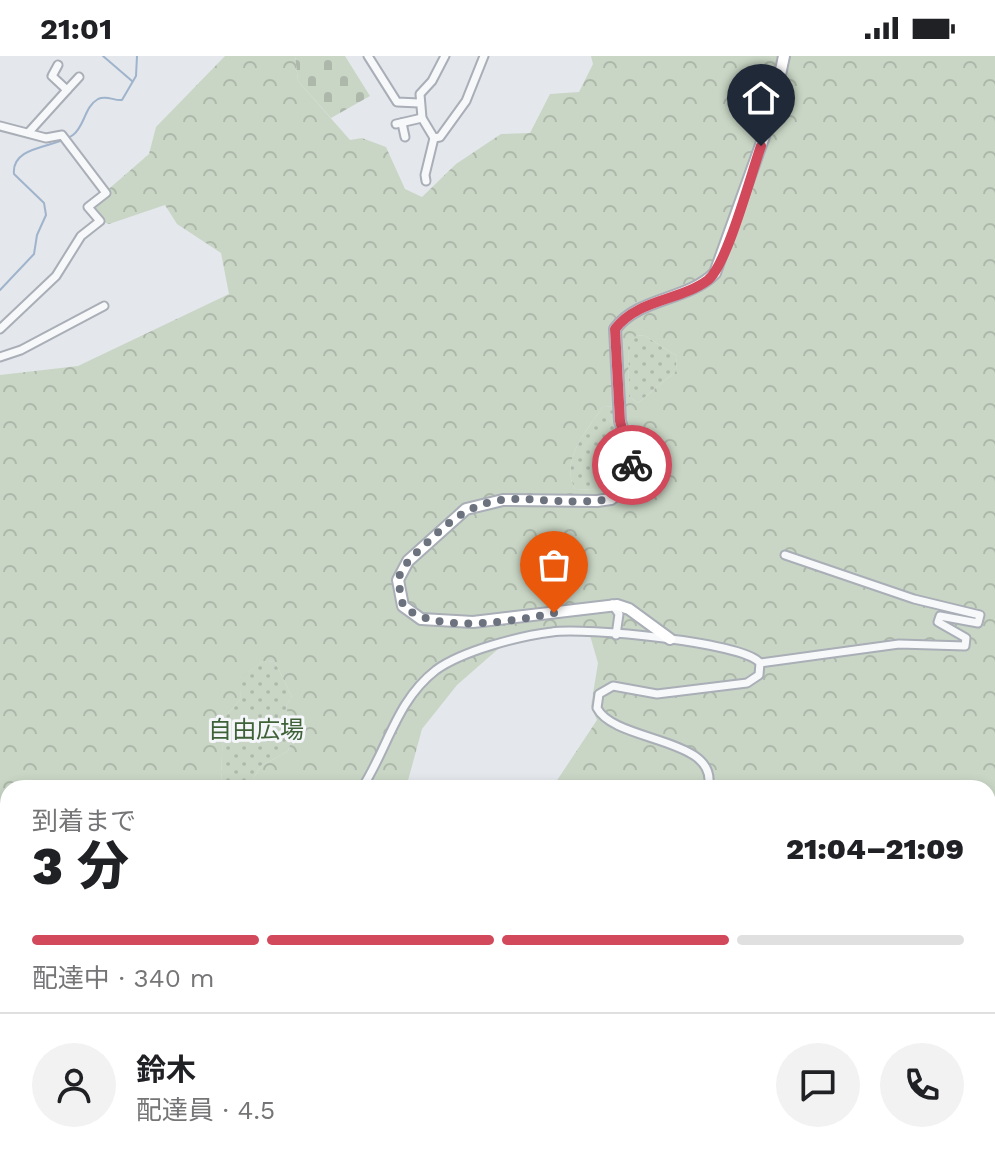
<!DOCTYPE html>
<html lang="ja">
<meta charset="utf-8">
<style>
body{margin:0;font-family:"Work Sans","Noto Sans JP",sans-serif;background:#f2f2f2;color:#202124;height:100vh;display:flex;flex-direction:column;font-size:30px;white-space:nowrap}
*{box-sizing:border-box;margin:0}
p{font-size:26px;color:#757577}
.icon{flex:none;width:44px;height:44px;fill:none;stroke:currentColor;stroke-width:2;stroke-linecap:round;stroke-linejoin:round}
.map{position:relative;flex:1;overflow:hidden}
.details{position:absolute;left:0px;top:724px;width:996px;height:394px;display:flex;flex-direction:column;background:#fff;border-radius:24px 24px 0 0;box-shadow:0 4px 12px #0003}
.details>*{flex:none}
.pin{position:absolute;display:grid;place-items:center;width:68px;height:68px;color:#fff;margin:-82px -34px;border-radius:50% 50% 50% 0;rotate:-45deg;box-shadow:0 0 8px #0007}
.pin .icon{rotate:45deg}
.courier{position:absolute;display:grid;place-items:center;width:80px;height:80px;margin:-40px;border:6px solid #d1495b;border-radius:50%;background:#fff;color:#222;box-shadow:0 2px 10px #0007}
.head em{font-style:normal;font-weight:800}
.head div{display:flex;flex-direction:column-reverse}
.head{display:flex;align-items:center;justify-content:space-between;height:136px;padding:0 32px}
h1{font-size:52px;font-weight:800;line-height:60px}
.bar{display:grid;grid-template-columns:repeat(4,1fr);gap:12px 8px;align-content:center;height:96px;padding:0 32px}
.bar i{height:10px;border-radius:6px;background:#e0e0e0}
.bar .on{background:#d1495b}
.bar p{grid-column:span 4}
.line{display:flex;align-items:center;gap:20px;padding:0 32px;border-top:2px solid #e0e0e0}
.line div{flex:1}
.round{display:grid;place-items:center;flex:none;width:84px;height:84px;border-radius:42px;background:#f2f2f2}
.status{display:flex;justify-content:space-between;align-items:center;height:56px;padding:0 40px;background:#fff;direction:ltr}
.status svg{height:22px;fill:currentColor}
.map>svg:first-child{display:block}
.grass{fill:url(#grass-dots)}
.forest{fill:url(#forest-crowns);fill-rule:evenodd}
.cemetery{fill:url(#cemetery-stones)}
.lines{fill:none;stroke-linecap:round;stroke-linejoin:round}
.stream{stroke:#9fb4cc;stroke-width:2}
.primary-tunnel{stroke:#bfc3cb;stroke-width:11;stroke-dasharray:11 5.5;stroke-linecap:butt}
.minor-casing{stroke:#a9aeb7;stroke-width:11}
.secondary-casing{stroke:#a9aeb7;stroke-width:14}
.primary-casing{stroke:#a3abb8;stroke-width:15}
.minor{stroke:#f7f8fa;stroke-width:7}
.secondary{stroke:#fff;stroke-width:10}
.primary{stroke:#fff;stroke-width:11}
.done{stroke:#6c737f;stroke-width:8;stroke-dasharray:0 14.4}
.route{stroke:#d1495b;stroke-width:10}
.labels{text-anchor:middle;stroke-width:6;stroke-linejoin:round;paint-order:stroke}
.park-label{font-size:24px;fill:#3f6138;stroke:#f4f6f9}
</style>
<div class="status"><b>21:01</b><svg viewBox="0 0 49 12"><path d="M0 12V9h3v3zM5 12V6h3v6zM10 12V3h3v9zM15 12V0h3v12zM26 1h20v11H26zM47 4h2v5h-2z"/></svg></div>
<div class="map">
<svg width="995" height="1117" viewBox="0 0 995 1117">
<defs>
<pattern id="grass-dots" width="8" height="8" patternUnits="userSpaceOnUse" patternTransform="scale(2)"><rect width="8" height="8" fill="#c9d6c5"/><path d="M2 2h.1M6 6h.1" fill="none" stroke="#adb8ab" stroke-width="1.8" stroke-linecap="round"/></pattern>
<pattern id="forest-crowns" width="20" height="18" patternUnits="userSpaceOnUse" patternTransform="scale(2)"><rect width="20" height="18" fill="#c9d6c5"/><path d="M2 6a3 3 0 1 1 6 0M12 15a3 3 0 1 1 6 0" fill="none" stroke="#adb8ab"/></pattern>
<pattern id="cemetery-stones" width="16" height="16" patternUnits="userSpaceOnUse" patternTransform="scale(2)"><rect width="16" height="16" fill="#c9d6c5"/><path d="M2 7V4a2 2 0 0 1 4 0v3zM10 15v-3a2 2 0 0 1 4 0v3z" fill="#adb8ab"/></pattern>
</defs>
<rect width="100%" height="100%" fill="#e4e7ec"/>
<g class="grass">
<path d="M637 279 645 280 677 300 676 315 638 347 629 341 628 287Z"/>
<path d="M619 350 627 386 618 424 599 434 575 433C559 406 588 372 603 351Z"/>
<path d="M263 605 275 606 292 641 286 650 293 680 288 695 261 710 248 732H221L223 663 241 643 239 623Z"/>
</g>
<path class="forest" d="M225 0H295L298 25 350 84 362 82 386 91 405 133 422 141 456 108 501 78 530 77 550 38 579 36 593 8 591 0H995V962L988 956V732H552L597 664 591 650 598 607 589 576 555 575 505 587 457 629 422 673 406 732H248L261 710 288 695 293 680 286 650 292 641 275 606 263 605 240 623 241 643 223 663 221 732H8V1110H298L290 1117H240L221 1111 217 1117H0V319L78 310 229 238 221 197 177 168 165 149 109 168 100 165 88 151 149 98 156 71ZM637 279 645 280 677 300 676 315 638 347 629 341 628 288ZM619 350 627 386 618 424 599 434 575 433C559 406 588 372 603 351Z"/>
<path class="cemetery" d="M295 0H345L370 40 331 62 298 25Z"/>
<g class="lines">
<g class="stream">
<path d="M103 0 132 25"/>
<path d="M0 234 34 198 37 179 46 159 44 147 14 118C11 89 56 92 73 79 85 70 84 51 98 43 107 39 114 45 122 44L136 20 137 0"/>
</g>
<path class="primary-tunnel" d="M0 907 8 910"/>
<defs>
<g id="minor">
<path d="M368 0 397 46 419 47"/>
<path d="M445 0 432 25 420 38 422 62 434 82 440 81 466 45 484 0"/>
<path d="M67 34 79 21"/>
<path d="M402 67 405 81"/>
<path d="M396 68 422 62"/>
<path d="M0 70 46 82 62 79 106 137 88 151 100 165 81 180 56 220 0 273"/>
<path d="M29 76 67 34 52 20 58 9"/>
<path d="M426 125 425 119 434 82"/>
<path d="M0 301 21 294 104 250"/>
<path d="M612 548 619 558 616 579"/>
<path d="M760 607 899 588 965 590 966 582 938 566 940 560 978 567 980 559 914 543 785 499"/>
<path d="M362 732C388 692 396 645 436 614 462 595 519 580 552 576 583 571 744 586 760 607L759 619 747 627 657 638 613 630 599 638 597 652C615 687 721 681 708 732"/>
<path d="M988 998 995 1002"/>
<path d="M988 1038 995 1027"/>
<path d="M342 1117 346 1110"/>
<path d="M355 1117 361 1110"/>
<path d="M422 1117 426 1110"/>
<path d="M504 1117 509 1110"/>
<path d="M722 1117 727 1110"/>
</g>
<path id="secondary" d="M670 583 629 553 617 549 473 566 421 563 403 550 398 524 408 505 466 453 503 444 597 445 611 443 620 436 632 416V404L620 365 615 273C639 241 687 245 715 217L771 61 784 0"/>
<path id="primary" d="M988 1055 995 1059"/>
</defs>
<use href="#minor" class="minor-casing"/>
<use href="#secondary" class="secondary-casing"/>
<use href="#primary" class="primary-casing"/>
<use href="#minor" class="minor"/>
<use href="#secondary" class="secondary"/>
<use href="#primary" class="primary"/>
</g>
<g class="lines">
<path class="done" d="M554 557C514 565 436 579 403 550L398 524C403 506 419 495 432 482 497 418 534 455 611 443L627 428 632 409"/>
<path class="route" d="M632 409 620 365 615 273C638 243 680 245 708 224 727 209 751 118 761 90"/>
</g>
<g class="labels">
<g class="park-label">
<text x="256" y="682">自由広場</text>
</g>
</g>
</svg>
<div class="pin" style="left:554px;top:557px;background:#ea580c"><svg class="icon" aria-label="bag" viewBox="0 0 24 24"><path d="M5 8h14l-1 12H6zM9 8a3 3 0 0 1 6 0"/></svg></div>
<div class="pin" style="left:761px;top:90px;background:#1f2937"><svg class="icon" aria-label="home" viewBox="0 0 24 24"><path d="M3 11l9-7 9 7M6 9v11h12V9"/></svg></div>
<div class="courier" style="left:632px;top:409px"><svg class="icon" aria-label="bike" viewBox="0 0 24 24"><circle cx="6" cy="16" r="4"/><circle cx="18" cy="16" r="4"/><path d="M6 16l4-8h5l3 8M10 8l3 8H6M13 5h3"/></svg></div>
<section class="details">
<div class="head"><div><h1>3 分</h1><p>到着まで</p></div><em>21:04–21:09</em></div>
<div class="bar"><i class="on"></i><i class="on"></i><i class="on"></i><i></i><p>配達中 · 340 m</p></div>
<div class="line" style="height:144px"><a class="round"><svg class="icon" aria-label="person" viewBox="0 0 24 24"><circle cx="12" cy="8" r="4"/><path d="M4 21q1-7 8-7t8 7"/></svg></a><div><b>鈴木</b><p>配達員 · 4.5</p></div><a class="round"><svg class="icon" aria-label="chat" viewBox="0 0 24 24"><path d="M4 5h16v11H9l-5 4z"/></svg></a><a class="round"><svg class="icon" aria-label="phone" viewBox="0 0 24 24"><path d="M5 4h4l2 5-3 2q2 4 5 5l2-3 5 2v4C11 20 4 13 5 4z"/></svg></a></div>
</section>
</div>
